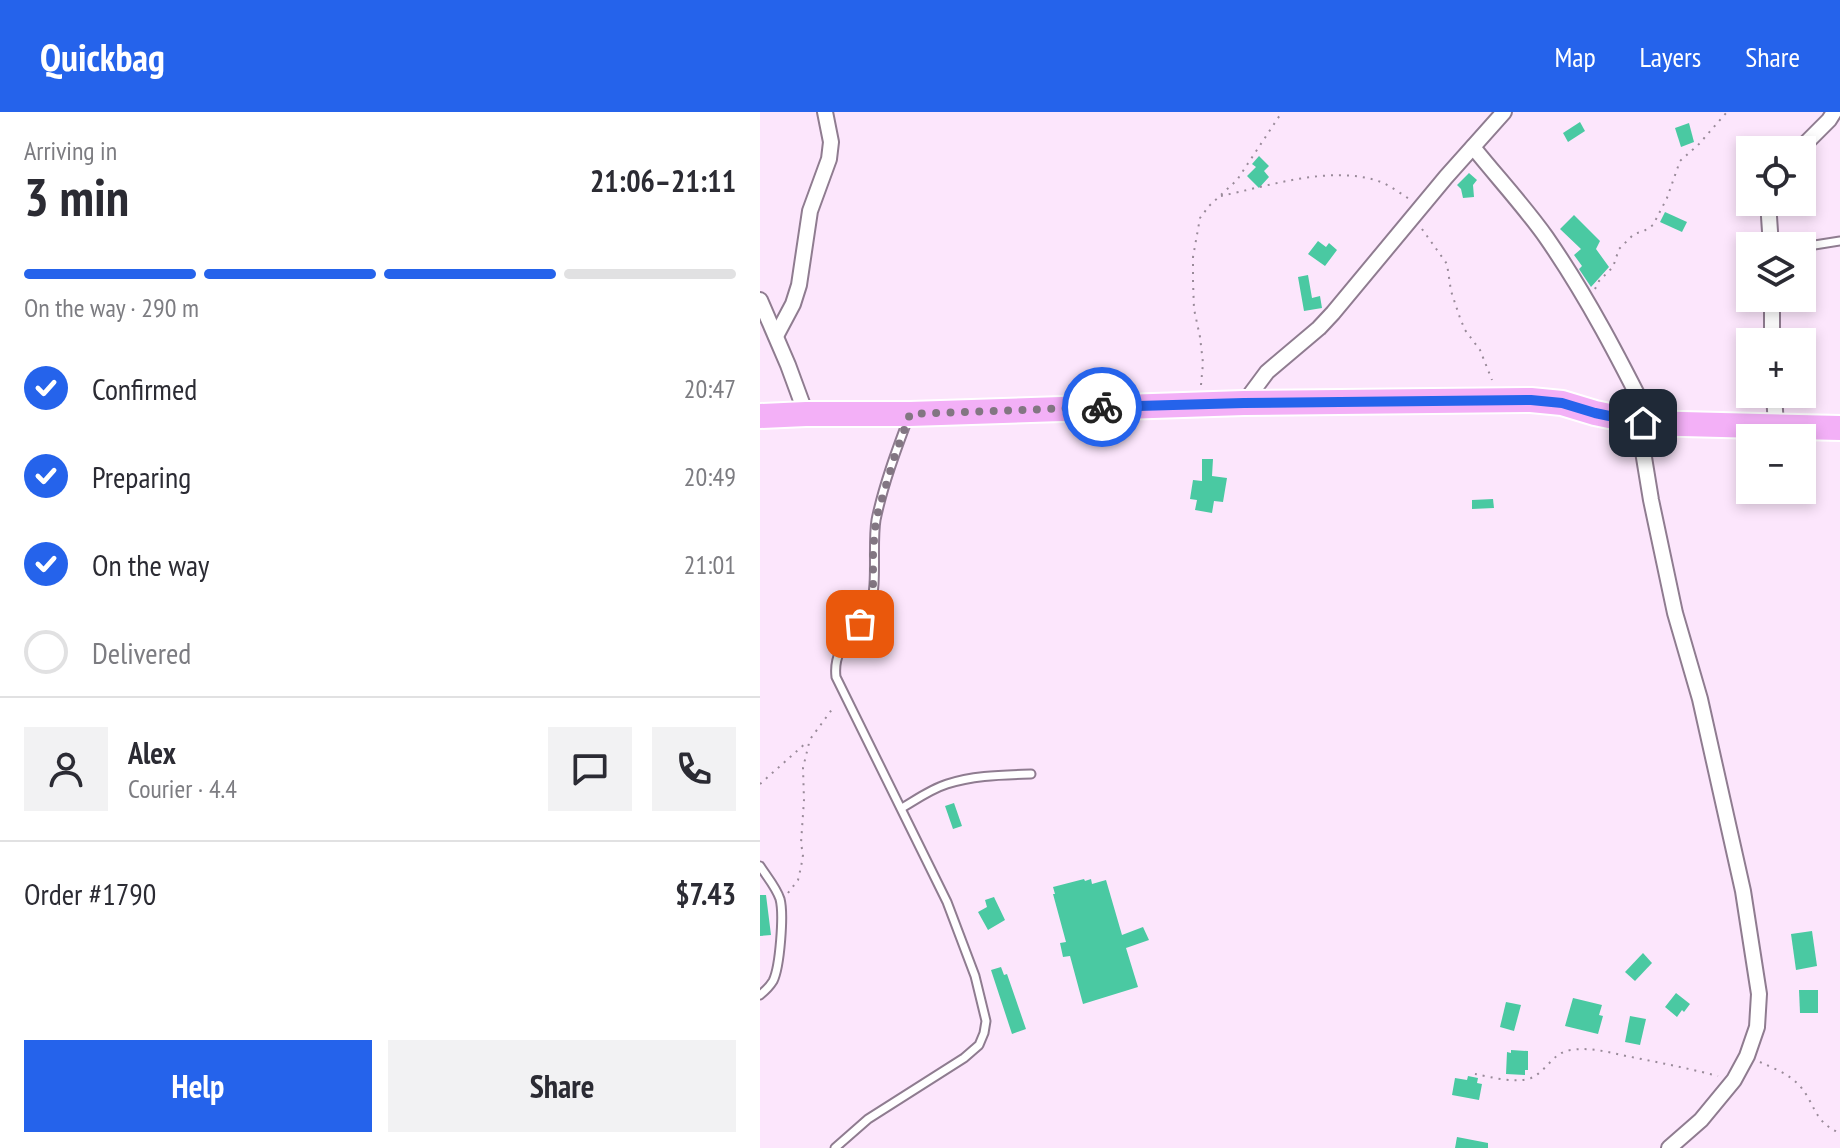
<!DOCTYPE html>
<meta charset="utf-8">
<style>
body{margin:0;font-family:"PT Sans Narrow",sans-serif;background:#f2f2f3;color:#2b2b33;height:100vh;display:flex;flex-direction:column;font-size:30px;white-space:nowrap}
*{box-sizing:border-box;margin:0}
p{font-size:26px;color:#7c7c81}
.icon{flex:none;width:44px;height:44px;fill:none;stroke:currentColor;stroke-width:2;stroke-linecap:round;stroke-linejoin:round}
.map{position:relative;flex:1;overflow:hidden}
.details{display:flex;flex-direction:column;background:#fff;width:760px}
.details>*{flex:none}
.fabs{position:absolute;left:976px;top:24px;display:grid;gap:16px}
.fabs a{display:grid;place-items:center;width:80px;height:80px;border-radius:0px;background:#fff;box-shadow:0 4px 12px #0003;font-size:40px}
.pin{position:absolute;display:grid;place-items:center;width:68px;height:68px;color:#fff;margin:-34px;border-radius:16px;box-shadow:0 4px 12px #0006}
.courier{position:absolute;display:grid;place-items:center;width:80px;height:80px;margin:-40px;border:6px solid #2563eb;border-radius:50%;background:#fff;color:#222;box-shadow:0 2px 10px #0007}
.overview em{font-style:normal;font-weight:700}
.overview div{display:flex;flex-direction:column-reverse}
.overview{display:flex;align-items:center;justify-content:space-between;height:136px;padding:0 24px}
h1{font-size:52px;font-weight:700;line-height:60px}
.bar{display:grid;grid-template-columns:repeat(4,1fr);gap:12px 8px;align-content:center;height:96px;padding:0 24px}
.bar i{height:10px;border-radius:6px;background:#e1e1e2}
.bar .current{background:#2563eb}
.bar p{grid-column:span 4}
.line{display:flex;align-items:center;gap:20px;padding:0 24px;border-top:2px solid #e1e1e2}
.line div{flex:1}
.round{display:grid;place-items:center;flex:none;width:84px;height:84px;border-radius:0px;background:#f2f2f3}
ol{padding:0 24px;list-style:none}
li{display:flex;align-items:center;gap:24px;height:88px}
li p{margin-inline-start:auto}
li .icon{padding:8px;border-radius:50%;background:#2563eb;color:#fff;stroke-width:4}
li:last-child{color:#7c7c81}
li i{width:44px;height:44px;border:4px solid #e1e1e2;border-radius:50%}
.button{display:flex;gap:16px;margin-top:auto;padding:16px 24px}
.button a{flex:1;height:92px;border-radius:0px;background:#2563eb;color:#fff;font-size:32px;font-weight:700;line-height:92px;text-align:center}
.button a+a{background:#f2f2f3;color:#2b2b33}
header{display:flex;align-items:center;gap:48px;box-sizing:border-box;height:112px;padding:0 40px;background:#2563eb;color:#fff}
header strong{font-size:38px}
nav{display:flex;gap:44px;margin-inline-start:auto;font-size:28px}
main{display:flex;flex:1;min-height:0}
.map>svg:first-child{display:block}
.building{fill:#4ac9a2}
.lines{fill:none;stroke-linecap:round;stroke-linejoin:round}
.service-casing{stroke:#8f7c90;stroke-width:11}
.minor-casing{stroke:#8f7c90;stroke-width:18}
.trunk-casing{stroke:#fff;stroke-width:28}
.path{stroke:#998a99;stroke-width:2;stroke-dasharray:2 6;stroke-linecap:butt}
.service{stroke:#fff;stroke-width:7}
.minor{stroke:#fff;stroke-width:14}
.trunk{stroke:#f3b0f7;stroke-width:24}
.done{stroke:#827682;stroke-width:8;stroke-dasharray:0 14.4}
.route{stroke:#2563eb;stroke-width:10}
</style>
<header>
<strong>Quickbag</strong>
<nav><a>Map</a><a>Layers</a><a>Share</a></nav>
</header>
<main>
<section class="details">
<div class="overview"><div><h1>3 min</h1><p>Arriving in</p></div><em>21:06–21:11</em></div>
<div class="bar"><i class="current"></i><i class="current"></i><i class="current"></i><i></i><p>On the way · 290 m</p></div>
<ol>
<li><svg class="icon" aria-label="check" viewBox="0 0 24 24"><path d="M5 12l5 5 9-10"/></svg>Confirmed<p>20:47</p></li>
<li><svg class="icon" aria-label="check" viewBox="0 0 24 24"><path d="M5 12l5 5 9-10"/></svg>Preparing<p>20:49</p></li>
<li><svg class="icon" aria-label="check" viewBox="0 0 24 24"><path d="M5 12l5 5 9-10"/></svg>On the way<p>21:01</p></li>
<li><i></i>Delivered</li>
</ol>
<div class="line" style="height:144px"><a class="round"><svg class="icon" aria-label="person" viewBox="0 0 24 24"><circle cx="12" cy="8" r="4"/><path d="M4 21q1-7 8-7t8 7"/></svg></a><div><b>Alex</b><p>Courier · 4.4</p></div><a class="round"><svg class="icon" aria-label="chat" viewBox="0 0 24 24"><path d="M4 5h16v11H9l-5 4z"/></svg></a><a class="round"><svg class="icon" aria-label="phone" viewBox="0 0 24 24"><path d="M5 4h4l2 5-3 2q2 4 5 5l2-3 5 2v4C11 20 4 13 5 4z"/></svg></a></div>
<div class="line" style="height:104px"><div>Order #1790</div><b>$7.43</b></div>
<div class="button"><a>Help</a><a>Share</a></div>
</section>
<div class="map">
<svg width="1080" height="1036" viewBox="0 0 1080 1036">
<rect width="100%" height="100%" fill="#fce6fc"/>
<g class="building">
<path d="M820 10 825 19 808 30 803 21Z"/>
<path d="M929 11 934 30 921 35 915 16Z"/>
<path d="M499 44 509 54 504 59 509 65 499 76 487 64 496 55 492 52Z"/>
<path d="M709 61 717 68 713 73 714 85 703 86 701 77 697 73Z"/>
<path d="M905 100 927 110 922 120 900 110Z"/>
<path d="M814 103 840 129 836 137 849 155 831 175 819 157 822 154 814 143 821 137 800 117Z"/>
<path d="M558 129 566 135 569 131 577 138 565 154 548 142Z"/>
<path d="M548 163 552 186 560 184 562 196 544 199 538 165Z"/>
<path d="M442 347H453L452 364 467 366 463 390 454 389 452 401 435 398 437 388 430 387 433 368 442 369Z"/>
<path d="M733 387 734 396 712 397V388Z"/>
<path d="M194 691 202 714 193 717 185 694Z"/>
<path d="M324 767 325 769 331 767 332 772 346 768 362 823 383 815 389 828 366 836 378 875 323 892 310 844 303 845 300 831 306 830 293 782H295L293 775Z"/>
<path d="M0 783H6L11 823 0 824Z"/>
<path d="M234 785 245 808 228 818 218 800 227 795 225 788Z"/>
<path d="M1052 819 1057 854 1036 858 1031 822Z"/>
<path d="M883 841 892 851 875 869 865 860Z"/>
<path d="M241 855 244 863 247 862 266 917 252 922 231 858Z"/>
<path d="M1039 878H1058V901H1040Z"/>
<path d="M916 881 930 892 924 900 922 898 917 905 905 895Z"/>
<path d="M813 886 842 893 839 903 843 904 838 922 805 914Z"/>
<path d="M746 890 761 893 754 919 740 915Z"/>
<path d="M870 904 886 907 880 933 865 930Z"/>
<path d="M751 938 768 939V958H765V963L746 962 747 940 751 941Z"/>
<path d="M708 964 718 966 717 971 722 972 719 988 692 983 695 966 707 968Z"/>
<path d="M697 1025 728 1031V1036H695Z"/>
</g>
<g class="lines">
<defs>
<g id="service">
<path d="M1042 135 1080 129"/>
<path d="M142 696C157 687 171 677 187 672 214 663 243 663 271 662"/>
<path d="M0 754C7 765 16 775 20 787 24 802 20 855 13 869 10 874 5 879 0 883"/>
<path d="M75 1036 108 1007 204 946 219 933 224 921 226 909 215 864 187 790 76 565C72 531 100 522 110 495 118 473 112 433 116 408 123 374 136 339 148 307"/>
</g>
<g id="minor">
<path d="M713 35C737 65 764 94 786 125 827 184 860 248 892 312"/>
<path d="M1039 38 1069 8 1074 0"/>
<path d="M1008 90 1011 134"/>
<path d="M0 188 28 253 46 302"/>
<path d="M16 224 33 192 39 173 50 99 69 47 71 30 65 0"/>
<path d="M1012 230V186"/>
<path d="M1014 282 1016 314"/>
<path d="M484 291 507 260 559 216 573 201 686 65 744 0"/>
<path d="M878 309 891 388 915 501 940 587 983 779 999 882 997 915 987 944 974 968 941 1008 909 1036"/>
</g>
<path id="trunk" d="M0 304 46 302H150L484 291 771 288 802 291 835 301 883 311 1080 316"/>
</defs>
<use href="#service" class="service-casing"/>
<use href="#minor" class="minor-casing"/>
<use href="#trunk" class="trunk-casing"/>
<g class="path">
<path d="M461 84C508 74 571 53 618 69 630 73 641 82 651 88"/>
<path d="M662 117 687 152 691 179 700 206 705 218 720 238 732 268"/>
<path d="M835 177 839 169 853 155 859 137 874 122 884 119 893 113 907 86 920 49 939 32 967 0"/>
<path d="M441 273 443 251 440 225 434 197 433 169V145L440 106 449 94 477 68 522 0"/>
<path d="M51 626 73 596"/>
<path d="M0 672 47 630"/>
<path d="M28 781 38 768 41 755 43 743 41 731 44 688 43 656 50 627"/>
<path d="M1000 950C1013 956 1029 962 1039 973 1056 992 1053 1010 1080 1021"/>
<path d="M715 962C731 965 755 972 771 966 787 959 793 940 811 938 830 935 848 940 866 944 897 950 927 956 958 964"/>
</g>
<use href="#service" class="service"/>
<use href="#minor" class="minor"/>
<use href="#trunk" class="trunk"/>
</g>
<g class="lines">
<path class="done" d="M100 512 108 500 113 482V439L116 407 135 343 150 302 342 295"/>
<path class="route" d="M342 295 484 291 771 288 802 291 835 301 883 311"/>
</g>
</svg>
<div class="fabs">
<a><svg class="icon" aria-label="locate" viewBox="0 0 24 24"><circle cx="12" cy="12" r="6"/><path d="M12 2v4M12 18v4M2 12h4M18 12h4"/></svg></a>
<a><svg class="icon" aria-label="layers" viewBox="0 0 24 24"><path d="M12 4l9 5-9 5-9-5zM3 14l9 5 9-5"/></svg></a>
<a>+</a>
<a>−</a>
</div>
<div class="pin" style="left:100px;top:512px;background:#ea580c"><svg class="icon" aria-label="bag" viewBox="0 0 24 24"><path d="M5 8h14l-1 12H6zM9 8a3 3 0 0 1 6 0"/></svg></div>
<div class="pin" style="left:883px;top:311px;background:#1f2937"><svg class="icon" aria-label="home" viewBox="0 0 24 24"><path d="M3 11l9-7 9 7M6 9v11h12V9"/></svg></div>
<div class="courier" style="left:342px;top:295px"><svg class="icon" aria-label="bike" viewBox="0 0 24 24"><circle cx="6" cy="16" r="4"/><circle cx="18" cy="16" r="4"/><path d="M6 16l4-8h5l3 8M10 8l3 8H6M13 5h3"/></svg></div>
</div>
</main>
